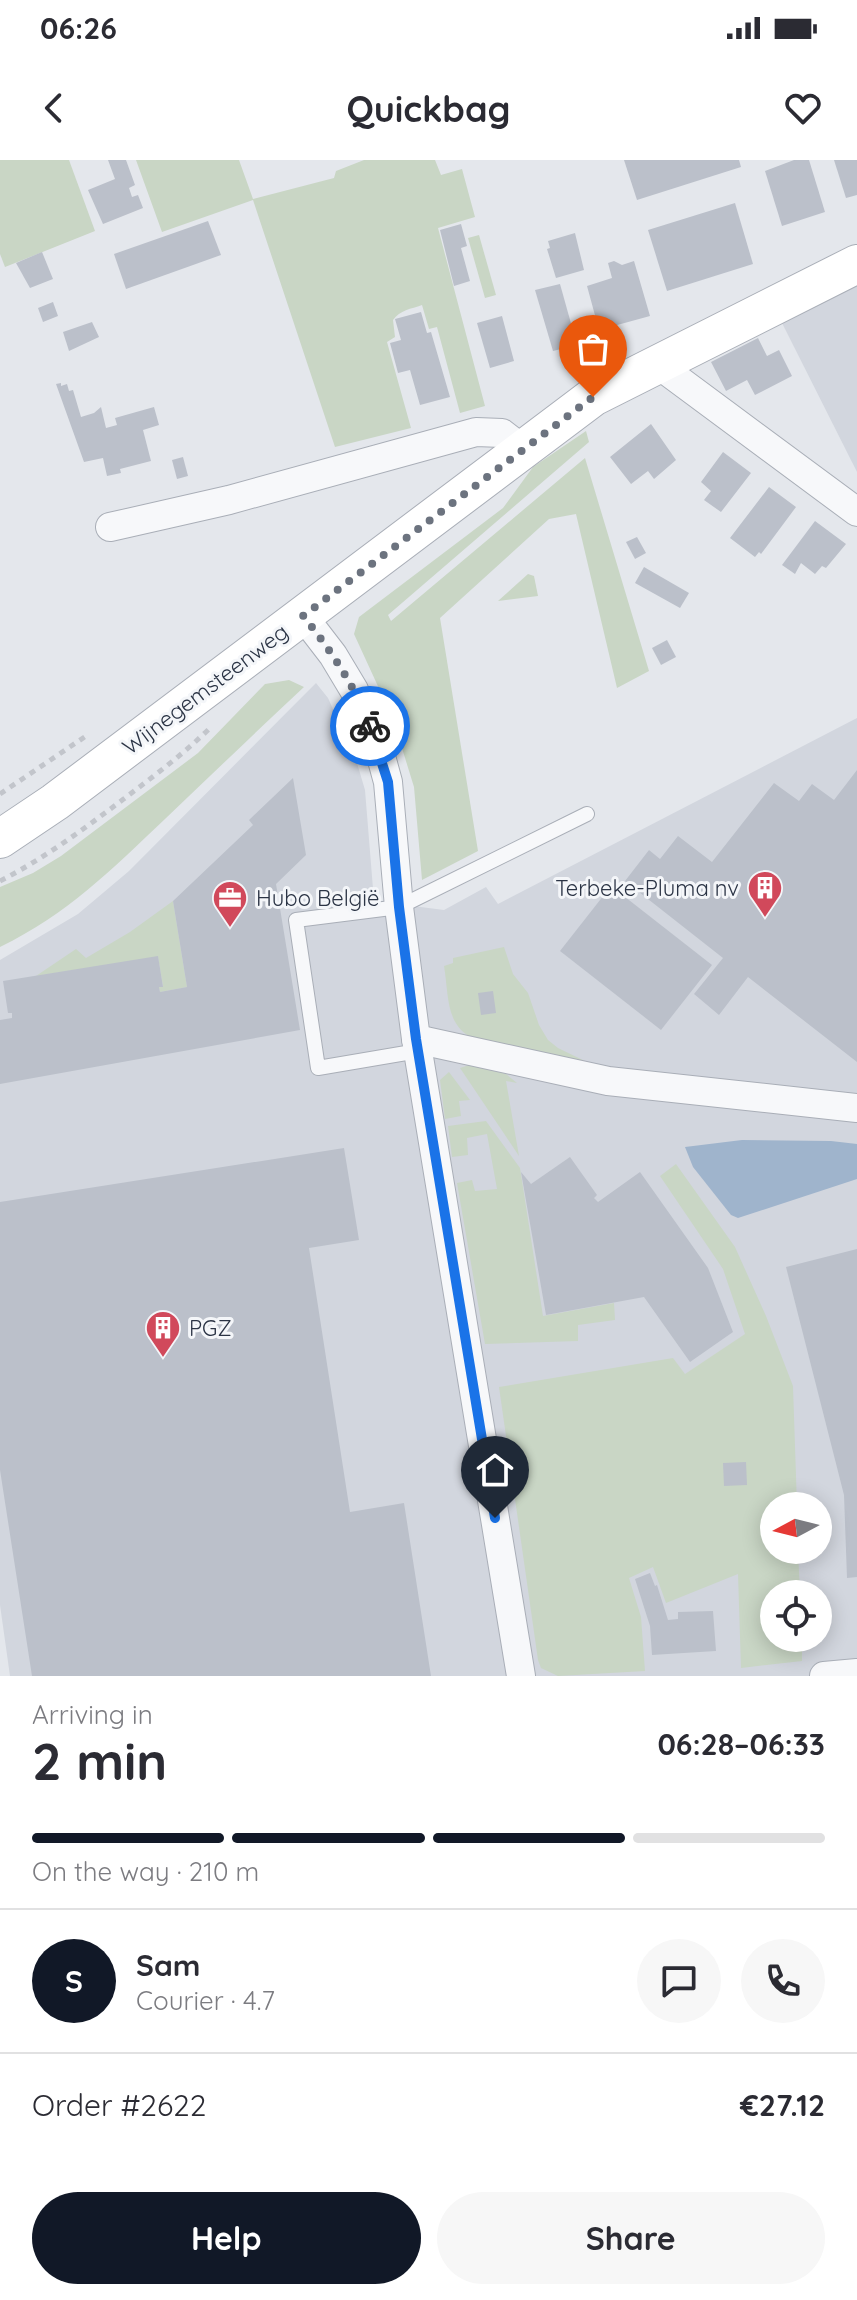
<!DOCTYPE html>
<meta charset="utf-8">
<style>
body{margin:0;font-family:Quicksand,sans-serif;background:#f7f7f7;color:#2b2b33;height:100vh;display:flex;flex-direction:column;font-size:30px;white-space:nowrap}
*{box-sizing:border-box;margin:0}
p{font-size:26px;color:#7c7c81}
.icon{flex:none;width:44px;height:44px;fill:none;stroke:currentColor;stroke-width:2;stroke-linecap:round;stroke-linejoin:round}
.map{position:relative;height:1516px;overflow:hidden}
.details{display:flex;flex-direction:column;background:#fff;flex:1}
.details>*{flex:none}
.needle{width:52px;rotate:263deg}
.fabs{position:absolute;left:760px;top:1332px;display:grid;gap:16px}
.fabs a{display:grid;place-items:center;width:72px;height:72px;border-radius:50%;background:#fff;box-shadow:0 4px 20px #0003;font-size:40px}
.pin{position:absolute;display:grid;place-items:center;width:68px;height:68px;color:#fff;margin:-82px -34px;border-radius:50% 50% 50% 0;rotate:-45deg;box-shadow:0 0 8px #0007}
.pin .icon{rotate:45deg}
.courier{position:absolute;display:grid;place-items:center;width:80px;height:80px;margin:-40px;border:6px solid #1a73e8;border-radius:50%;background:#fff;color:#222;box-shadow:0 2px 10px #0007}
.head em{font-style:normal;font-weight:800}
.head div{display:flex;flex-direction:column-reverse}
.head{display:flex;align-items:center;justify-content:space-between;height:136px;padding:0 32px}
h1{font-size:52px;font-weight:800;line-height:60px}
.bar{display:grid;grid-template-columns:repeat(4,1fr);gap:12px 8px;align-content:center;height:96px;padding:0 32px}
.bar i{height:10px;border-radius:6px;background:#e1e1e2}
.bar .active{background:#111827}
.bar p{grid-column:span 4}
.line{display:flex;align-items:center;gap:20px;padding:0 32px;border-top:2px solid #e1e1e2}
.line div{flex:1}
.round{display:grid;place-items:center;flex:none;width:84px;height:84px;border-radius:42px;background:#f7f7f7}
.cta{display:flex;gap:16px;margin-top:auto;padding:16px 32px}
.cta a{flex:1;height:92px;border-radius:48px;background:#111827;color:#fff;font-size:32px;font-weight:800;line-height:92px;text-align:center}
.cta a+a{background:#f7f7f7;color:#2b2b33}
.status{display:flex;justify-content:space-between;align-items:center;height:56px;padding:0 40px;background:#fff;direction:ltr}
.status svg{height:22px;fill:currentColor}
header{display:flex;justify-content:space-between;align-items:center;height:104px;padding:0 32px;background:#fff;font-size:36px;font-weight:800}
.map>svg:first-child{display:block}
.built{fill:#d2d6de;fill-rule:evenodd}
.green{fill:#c9d6c5}
.water{fill:#9fb4cc}
.building{fill:#bbc0ca}
.lines{fill:none;stroke-linecap:round;stroke-linejoin:round}
.lane-casing{stroke:#a9aeb7;stroke-width:16}
.street-casing{stroke:#a9aeb7;stroke-width:30}
.secondary-casing{stroke:#a9aeb7;stroke-width:40}
.path{stroke:#c2c5cb;stroke-width:5;stroke-dasharray:6 6;stroke-linecap:butt}
.lane{stroke:#f7f8fa;stroke-width:14}
.street{stroke:#f7f8fa;stroke-width:28}
.secondary{stroke:#fff;stroke-width:38}
.done{stroke:#6c737f;stroke-width:8;stroke-dasharray:0 14.4}
.route{stroke:#1a73e8;stroke-width:10}
.labels{text-anchor:middle;stroke-width:6;stroke-linejoin:round;paint-order:stroke}
.street-label{font-size:22px;fill:#2b3445;stroke:#f4f6f9}
.poi-label{font-size:22px;fill:#2b3445;stroke:#f4f6f9;text-anchor:start}
</style>
<div class="status"><b>06:26</b><svg viewBox="0 0 49 12"><path d="M0 12V9h3v3zM5 12V6h3v6zM10 12V3h3v9zM15 12V0h3v12zM26 1h20v11H26zM47 4h2v5h-2z"/></svg></div>
<header><svg class="icon" aria-label="back" viewBox="0 0 24 24"><path d="M15 5l-7 7 7 7"/></svg>Quickbag<svg class="icon" aria-label="heart" viewBox="0 0 24 24"><path d="M12 20l-8-8c-3-5 5-10 8-4 3-6 11-1 8 4z"/></svg></header>
<div class="map">
<svg width="857" height="1516" viewBox="0 0 857 1516">
<rect width="100%" height="100%" fill="#e4e7ec"/>
<g class="built">
<path d="M857 122V312L780 159Z"/>
<path d="M316 523 328 538 357 603 365 630 374 741 444 750 486 727 498 744 857 558V1516H10L0 1445V800L78 754 129 711ZM774 1346H818V1390H774ZM774 1434H818V1478H774Z"/>
</g>
<g class="green">
<path d="M0 0H69L95 71 5 107 0 94Z"/>
<path d="M136 0H239L253 39 334 18 336 11 364 0H435L441 15 462 9 475 57 438 68 485 246 460 253 437 167 429 169 422 145C411 149 400 150 393 160L395 177 387 182 411 268 335 287 253 40 162 72Z"/>
<path d="M479 75 496 135 485 138 468 78Z"/>
<path d="M586 271 589 282 388 455 391 461 585 298 649 511 617 528 576 354 549 359 440 458 478 691 422 720 414 627 393 559 354 474 359 457 503 348 533 307Z"/>
<path d="M528 414 534 416 538 436 498 441Z"/>
<path d="M289 520 304 527C257 571 211 615 165 659 111 710 68 754 0 787V727L33 713 61 696 198 593 265 524Z"/>
<path d="M173 741 187 827 160 832 159 827 163 826 158 797 36 816 76 789 86 798 130 772Z"/>
<path d="M504 787 513 814 528 833 539 865 548 880 558 888 591 904 475 879C445 867 449 835 444 806L453 803V798Z"/>
<path d="M469 905 506 914 517 923 506 921 519 996 460 908Z"/>
<path d="M449 912 470 940 459 941 461 956 445 959 440 920Z"/>
<path d="M486 961 520 1008 543 1156 614 1143 615 1160 578 1165V1181L485 1184 457 1023 472 1020 475 1031 497 1029 487 974 467 978 468 995 452 997 448 966Z"/>
<path d="M676 1004 735 1087 766 1156 793 1226 797 1346H774V1390H798L800 1434H774V1478H802V1501L741 1508 738 1414 666 1443 653 1407 629 1418 641 1457 645 1511 558 1516 541 1508 538 1500 499 1227 673 1198 685 1214 745 1174 723 1109 660 1016Z"/>
</g>
<path class="water" d="M742 980 831 981 857 984V1019L738 1058 731 1055 693 1007 685 987Z"/>
<g class="building">
<path d="M108 0H126L135 25 129 28 132 37 138 35 143 48 103 64 88 30 115 19Z"/>
<path d="M624 0H739L741 7 637 40Z"/>
<path d="M794 0H809L825 52 782 66 765 11Z"/>
<path d="M834 0H857V35L846 38Z"/>
<path d="M735 43 753 104 667 131 648 70Z"/>
<path d="M208 61 221 95 126 129 114 94Z"/>
<path d="M461 64 467 86 461 88 470 121 454 126 440 70Z"/>
<path d="M575 73 584 110 556 118 547 89 550 88 548 81Z"/>
<path d="M42 92 53 119 30 128 16 103Z"/>
<path d="M614 101 622 105 634 101 650 156 599 170 587 126 612 118 608 103Z"/>
<path d="M560 124 577 185 553 191 535 130Z"/>
<path d="M53 142 58 156 43 162 38 148Z"/>
<path d="M421 152 427 173 431 172 450 237 420 245 410 210 398 213 390 183 401 180 395 159Z"/>
<path d="M502 156 514 201 490 208 477 163Z"/>
<path d="M92 162 99 177 69 191 63 172Z"/>
<path d="M758 178 767 196 779 190 792 216 755 235 747 220 726 231 711 202Z"/>
<path d="M61 223V226L67 224 69 231 73 230 81 257 94 253 101 247 106 268 117 265 115 258 154 247 159 265 143 270 151 301 120 309 121 313 107 316 103 298 84 302 56 224Z"/>
<path d="M651 264 676 300 654 319 648 311 631 324 610 297Z"/>
<path d="M723 292 751 313 721 352 704 340 711 331 701 322Z"/>
<path d="M183 297 188 316 177 319 172 300Z"/>
<path d="M769 327 796 347 761 394 759 392 755 397 730 378Z"/>
<path d="M815 361 846 384 826 408 822 406 815 414 801 403 795 414 782 405Z"/>
<path d="M637 377 646 393 635 399 626 382Z"/>
<path d="M644 407 689 433 680 448 635 423Z"/>
<path d="M667 480 676 497 661 505 652 488Z"/>
<path d="M857 610V902L748 817 719 855 694 834 723 798 625 721 649 690 660 699 678 676 712 702 774 623 799 641 812 624 834 640Z"/>
<path d="M293 618 306 695 276 724 300 870 0 924V860L12 858V853H8L3 821 158 796 163 827H159L160 832 187 827 173 741 253 665 249 660Z"/>
<path d="M611 726 712 805 661 870 560 791Z"/>
<path d="M493 831 496 853 481 855 478 833Z"/>
<path d="M344 988 359 1080 309 1088 350 1352 404 1343 431 1516H32L0 1310V1042Z"/>
<path d="M570 997 597 1035 594 1038 598 1042 640 1012 708 1108 733 1172 690 1202 644 1137 546 1155 521 1012 531 1024Z"/>
<path d="M857 1089V1417L847 1418 844 1335 786 1107Z"/>
<path d="M746 1302 747 1325 724 1326 723 1303Z"/>
<path d="M650 1413 655 1426 657 1425 668 1460 678 1459V1452L713 1451 716 1491 652 1495 650 1466 635 1419Z"/>
</g>
<g class="lines">
<defs>
<path id="lane" d="M418 891 318 908 296 760 399 747 587 654"/>
<g id="street">
<path d="M656 203 857 352"/>
<path d="M110 367 229 340 476 272 502 273 524 290"/>
<path d="M303 456 333 495 354 530 379 589 388 622 399 747 416 879 521 1516"/>
<path d="M416 879 608 921 857 948"/>
<path d="M824 1516 857 1513"/>
</g>
<path id="secondary" d="M0 679 55 642 593 237 857 104"/>
</defs>
<use href="#lane" class="lane-casing"/>
<use href="#street" class="street-casing"/>
<use href="#secondary" class="secondary-casing"/>
<g class="path">
<path d="M0 634 86 576"/>
<path d="M0 721C45 698 85 668 125 638 155 615 185 593 212 566"/>
</g>
<use href="#lane" class="lane"/>
<use href="#street" class="street"/>
<use href="#secondary" class="secondary"/>
</g>
<g class="lines">
<path class="done" d="M370 566C354 525 331 490 303 456L593 237"/>
<path class="route" d="M370 566 388 622 399 747 416 879 495 1358"/>
</g>
<defs>
<symbol id="building-pin" viewBox="-11 -11 22 30"><path d="M0 17L-7.5 6A9.5 9.5 0 1 1 7.5 6Z" fill="#d1495b" stroke="#f4f6f9"/><path d="M-4-6H4V6H1V3H-1V6H-4ZM-2.5-4.3h1.7v1.8h-1.7ZM.8-4.3h1.7v1.8H.8ZM-2.5-1h1.7V.8h-1.7ZM.8-1h1.7V.8H.8Z" fill="#fff"/></symbol>
<symbol id="office-pin" viewBox="-11 -11 22 30"><path d="M0 17L-7.5 6A9.5 9.5 0 1 1 7.5 6Z" fill="#d1495b" stroke="#f4f6f9"/><path d="M-6-3h4V-5.5h4V-3h4V5H-6ZM-1-4.5V-3h2v-1.5ZM-6 0V1H6V0Z" fill="#fff"/></symbol>
</defs>
<g fill-rule="evenodd">
<use href="#building-pin" x="745" y="708" width="40" height="54"/>
<use href="#office-pin" x="210" y="718" width="40" height="54"/>
<use href="#building-pin" x="143" y="1148" width="40" height="54"/>
</g>
<g class="labels">
<g class="street-label">
<text transform="translate(205 529) rotate(-37)" y="8">Wijnegemsteenweg</text>
</g>
<g class="poi-label">
<text x="739" y="736" text-anchor="end">Terbeke-Pluma nv</text>
<text x="256" y="746">Hubo België</text>
<text x="189" y="1176">PGZ</text>
</g>
</g>
</svg>
<div class="fabs">
<a><svg class="needle" viewBox="-14 -14 28 28"><path d="M0-13l5 13h-10z" fill="#e53935"/><path d="M0 13l5-13h-10z" fill="#7c7c81"/></svg></a>
<a><svg class="icon" aria-label="locate" viewBox="0 0 24 24"><circle cx="12" cy="12" r="6"/><path d="M12 2v4M12 18v4M2 12h4M18 12h4"/></svg></a>
</div>
<div class="pin" style="left:593px;top:237px;background:#ea580c"><svg class="icon" aria-label="bag" viewBox="0 0 24 24"><path d="M5 8h14l-1 12H6zM9 8a3 3 0 0 1 6 0"/></svg></div>
<div class="pin" style="left:495px;top:1358px;background:#1f2937"><svg class="icon" aria-label="home" viewBox="0 0 24 24"><path d="M3 11l9-7 9 7M6 9v11h12V9"/></svg></div>
<div class="courier" style="left:370px;top:566px"><svg class="icon" aria-label="bike" viewBox="0 0 24 24"><circle cx="6" cy="16" r="4"/><circle cx="18" cy="16" r="4"/><path d="M6 16l4-8h5l3 8M10 8l3 8H6M13 5h3"/></svg></div>
</div>
<section class="details">
<div class="head"><div><h1>2 min</h1><p>Arriving in</p></div><em>06:28–06:33</em></div>
<div class="bar"><i class="active"></i><i class="active"></i><i class="active"></i><i></i><p>On the way · 210 m</p></div>
<div class="line" style="height:144px"><b class="round" style="background:#111827;color:#fff">S</b><div><b>Sam</b><p>Courier · 4.7</p></div><a class="round"><svg class="icon" aria-label="chat" viewBox="0 0 24 24"><path d="M4 5h16v11H9l-5 4z"/></svg></a><a class="round"><svg class="icon" aria-label="phone" viewBox="0 0 24 24"><path d="M5 4h4l2 5-3 2q2 4 5 5l2-3 5 2v4C11 20 4 13 5 4z"/></svg></a></div>
<div class="line" style="height:104px"><div>Order #2622</div><b>€27.12</b></div>
<div class="cta"><a>Help</a><a>Share</a></div>
</section>
